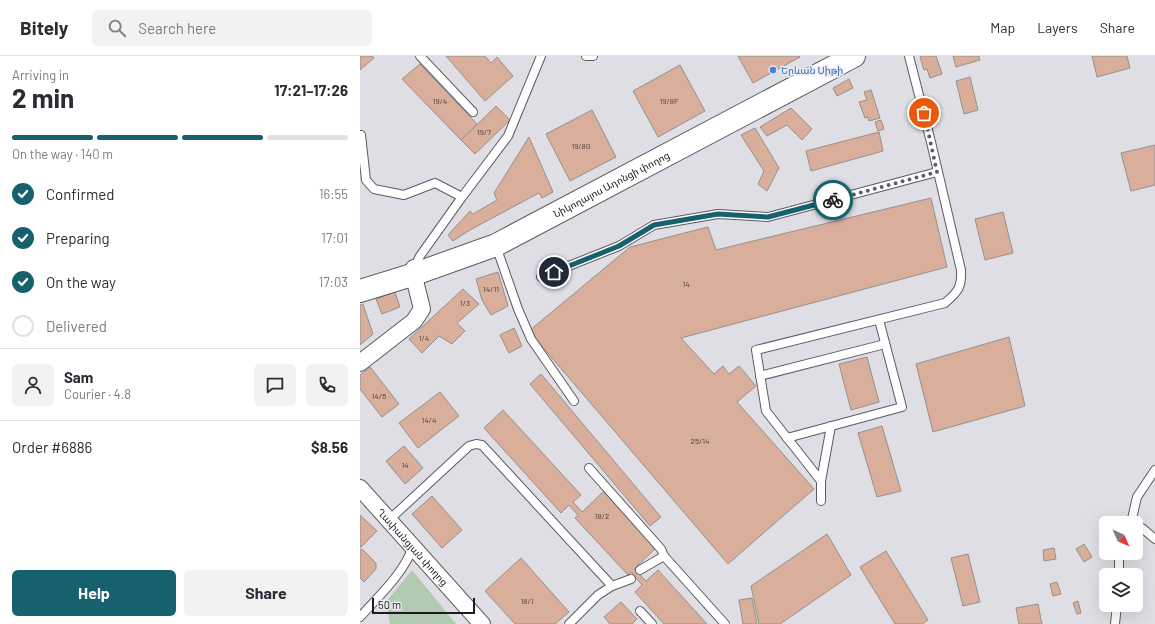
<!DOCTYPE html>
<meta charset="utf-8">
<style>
body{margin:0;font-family:Barlow,"Noto Sans Armenian",sans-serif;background:#f2f2f3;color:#2b2b33;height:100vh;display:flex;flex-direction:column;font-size:15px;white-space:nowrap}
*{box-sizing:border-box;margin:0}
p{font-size:13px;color:#7c7c81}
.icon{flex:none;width:22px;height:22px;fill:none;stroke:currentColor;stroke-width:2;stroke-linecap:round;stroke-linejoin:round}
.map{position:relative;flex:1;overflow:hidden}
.details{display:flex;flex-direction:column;background:#fff;width:360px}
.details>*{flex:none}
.needle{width:26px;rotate:135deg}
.tools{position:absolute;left:739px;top:460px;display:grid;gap:8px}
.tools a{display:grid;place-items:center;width:44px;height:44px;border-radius:6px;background:#fff;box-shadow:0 4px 16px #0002;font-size:20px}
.scale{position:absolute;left:12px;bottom:10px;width:103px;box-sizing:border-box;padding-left:4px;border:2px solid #1b1b1d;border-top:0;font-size:11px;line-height:14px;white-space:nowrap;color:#1b1b1d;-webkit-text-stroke:3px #ebebf1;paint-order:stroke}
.pin{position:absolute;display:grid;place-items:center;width:34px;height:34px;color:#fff;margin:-17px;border:2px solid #fff;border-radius:50%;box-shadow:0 1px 4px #0007}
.courier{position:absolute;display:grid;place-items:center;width:40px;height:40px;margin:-20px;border:3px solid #17616f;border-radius:50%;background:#fff;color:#222;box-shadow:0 1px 5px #0007}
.summary em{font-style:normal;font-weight:700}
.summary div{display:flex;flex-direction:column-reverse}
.summary{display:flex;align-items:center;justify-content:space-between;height:68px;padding:0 12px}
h1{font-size:26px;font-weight:700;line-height:30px}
.bar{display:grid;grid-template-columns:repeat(4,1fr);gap:6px 4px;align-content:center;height:48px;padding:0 12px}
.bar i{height:5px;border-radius:3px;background:#e1e1e2}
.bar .current{background:#17616f}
.bar p{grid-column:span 4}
.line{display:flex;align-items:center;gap:10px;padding:0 12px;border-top:1px solid #e1e1e2}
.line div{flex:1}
.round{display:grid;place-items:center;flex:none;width:42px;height:42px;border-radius:6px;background:#f2f2f3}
ol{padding:0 12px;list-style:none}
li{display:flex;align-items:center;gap:12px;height:44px}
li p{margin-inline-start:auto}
li .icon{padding:4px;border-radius:50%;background:#17616f;color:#fff;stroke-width:4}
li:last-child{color:#7c7c81}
li i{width:22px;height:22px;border:2px solid #e1e1e2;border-radius:50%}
.primary-button{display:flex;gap:8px;margin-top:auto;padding:8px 12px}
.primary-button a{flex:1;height:46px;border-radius:6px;background:#17616f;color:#fff;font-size:16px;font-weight:700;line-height:46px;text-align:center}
.primary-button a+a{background:#f2f2f3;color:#2b2b33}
header{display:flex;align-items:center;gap:24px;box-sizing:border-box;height:56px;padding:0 20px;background:#fff;border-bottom:1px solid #e1e1e2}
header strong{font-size:19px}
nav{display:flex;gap:22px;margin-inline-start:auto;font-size:14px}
.search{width:280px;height:36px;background:#f2f2f3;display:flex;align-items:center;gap:10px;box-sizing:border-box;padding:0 14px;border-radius:6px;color:#7c7c81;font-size:15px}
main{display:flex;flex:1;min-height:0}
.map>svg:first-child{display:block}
.green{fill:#b3cab2}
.building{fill:#d9ae9b;stroke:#95908d}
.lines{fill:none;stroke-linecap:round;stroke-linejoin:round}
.lane-casing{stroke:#5b5b60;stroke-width:10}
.street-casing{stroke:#5b5b60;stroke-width:18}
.secondary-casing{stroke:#5b5b60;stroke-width:24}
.lane{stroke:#fff;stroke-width:8}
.street{stroke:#fff;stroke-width:16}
.secondary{stroke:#fff;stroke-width:22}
.done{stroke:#5f5f63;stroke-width:4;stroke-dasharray:0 7.2}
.route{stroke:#17616f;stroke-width:5}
.shop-dot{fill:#3f7fe0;stroke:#ebebf1;stroke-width:1.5}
.labels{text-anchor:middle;stroke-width:3;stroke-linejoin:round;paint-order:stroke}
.number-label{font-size:8px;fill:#4a403c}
.shop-label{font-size:10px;fill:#366cbe;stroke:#ebebf1;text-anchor:start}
.street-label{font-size:10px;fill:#1b1b1d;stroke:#ebebf1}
</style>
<header>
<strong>Bitely</strong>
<div class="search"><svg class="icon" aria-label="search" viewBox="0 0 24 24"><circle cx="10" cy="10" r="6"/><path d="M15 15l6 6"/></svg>Search here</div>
<nav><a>Map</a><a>Layers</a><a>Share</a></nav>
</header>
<main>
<section class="details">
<div class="summary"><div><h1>2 min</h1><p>Arriving in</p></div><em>17:21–17:26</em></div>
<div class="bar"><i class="current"></i><i class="current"></i><i class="current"></i><i></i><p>On the way · 140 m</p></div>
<ol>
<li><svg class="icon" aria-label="check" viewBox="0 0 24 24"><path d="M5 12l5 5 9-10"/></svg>Confirmed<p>16:55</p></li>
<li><svg class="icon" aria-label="check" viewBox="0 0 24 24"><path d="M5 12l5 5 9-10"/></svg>Preparing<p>17:01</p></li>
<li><svg class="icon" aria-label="check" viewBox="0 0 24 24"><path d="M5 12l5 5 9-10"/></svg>On the way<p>17:03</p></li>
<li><i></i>Delivered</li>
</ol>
<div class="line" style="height:72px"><a class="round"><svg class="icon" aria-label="person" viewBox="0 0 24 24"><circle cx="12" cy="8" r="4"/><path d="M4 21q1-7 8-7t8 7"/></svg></a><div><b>Sam</b><p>Courier · 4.8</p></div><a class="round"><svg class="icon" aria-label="chat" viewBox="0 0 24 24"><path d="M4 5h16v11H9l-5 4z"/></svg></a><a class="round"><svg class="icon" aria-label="phone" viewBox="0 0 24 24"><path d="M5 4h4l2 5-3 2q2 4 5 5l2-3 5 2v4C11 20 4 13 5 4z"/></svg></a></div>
<div class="line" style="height:52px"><div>Order #6886</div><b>$8.56</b></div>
<div class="primary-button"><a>Help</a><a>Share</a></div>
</section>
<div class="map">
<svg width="795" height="568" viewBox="0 0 795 568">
<rect width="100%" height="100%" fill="#dedee4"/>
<path class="green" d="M52 514 96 568H30L26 546Z"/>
<g class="building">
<path d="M0 0H12L14 2 0 14Z"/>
<path d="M86 0H125L131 7 137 1 153 20 125 45Z"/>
<path d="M378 0H439L440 1 393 27Z"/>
<path d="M562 0H576L582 18 570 22 567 13 564 14 560 1Z"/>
<path d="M593 0H619L620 4 596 11Z"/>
<path d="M732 0H767L770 12 737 21Z"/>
<path d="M60 8 117 68 101 84 42 23Z"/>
<path d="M320 9 345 55 298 81 273 35Z"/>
<path d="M610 21 618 54 604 58 596 25Z"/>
<path d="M489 23 493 32 477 40 473 32Z"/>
<path d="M511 34 520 62 509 65 508 61 505 62 499 46 507 44 504 36Z"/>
<path d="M136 50 150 64 115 98 101 84Z"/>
<path d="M431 52 452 73 442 84 427 69 407 80 400 71Z"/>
<path d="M232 54 256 101 210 125 186 78Z"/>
<path d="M521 64 524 73 518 75 515 66Z"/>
<path d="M395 72 419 112 407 135 398 128 404 115 381 79Z"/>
<path d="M519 76 523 95 451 115 446 95Z"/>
<path d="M169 81 193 136 182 142 179 137 110 174 93 185 88 179 110 155 113 158 137 144 134 137Z"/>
<path d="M795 89V129L771 135 761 97Z"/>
<path d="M571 142 587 211 321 282 354 318 363 310 369 318 379 310 396 330 377 346 454 433 368 508 169 275 270 191 348 171 356 194Z"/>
<path d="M643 156 653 197 625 204 615 163Z"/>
<path d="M138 216 148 250 131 259 122 244 116 223Z"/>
<path d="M103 233 119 248 97 267 105 275 92 288 79 280 62 297 49 283Z"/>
<path d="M35 236 40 251 22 258 16 243Z"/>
<path d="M3 248 13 278 0 289V249Z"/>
<path d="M154 272 162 290 149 297 140 279Z"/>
<path d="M649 281 665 350 573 376 556 308Z"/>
<path d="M507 301 519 346 491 354 479 308Z"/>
<path d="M10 311 39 348 22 361 0 333V319Z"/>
<path d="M181 318 301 461 290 470 170 328Z"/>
<path d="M80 336 99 360 58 392 39 367Z"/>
<path d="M143 354 221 439 213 446 222 456 244 435 296 492 274 513 286 525 298 514 347 568H304L275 536 282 529 271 516 268 519 215 462 218 459 209 449 201 457 124 372Z"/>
<path d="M522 370 541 435 517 441 498 377Z"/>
<path d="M44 390 63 412 45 428 26 405Z"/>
<path d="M72 440 102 474 82 492 52 458Z"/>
<path d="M0 459 17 475 0 492Z"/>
<path d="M467 478 491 519 420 568H399L391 530Z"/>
<path d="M724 488 732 501 724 506 716 493Z"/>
<path d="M694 492 696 503 684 505 683 494Z"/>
<path d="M2 493 16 507V513L4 526 0 522V494Z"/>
<path d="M526 495 568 564 562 568H535L500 511Z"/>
<path d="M608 498 620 546 603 550 591 502Z"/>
<path d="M161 502 209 556 195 568H155L125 535Z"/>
<path d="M697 526 701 538 693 540 690 528Z"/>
<path d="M392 542 397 568H383L379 544Z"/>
<path d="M718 545 721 557 717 558 713 547Z"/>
<path d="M261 546 277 563 272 568H250L244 561Z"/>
<path d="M678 548 682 568H659L656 552Z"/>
</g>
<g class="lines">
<defs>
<g id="lane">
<path d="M60 0 113 56"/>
<path d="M226 0H233"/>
<path d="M1 79 6 124 14 133 44 139 75 127 102 141"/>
<path d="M136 190 158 253 171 283 214 345"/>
<path d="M54 212 60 200 102 141 148 80 181 0"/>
<path d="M181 221 259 190 294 169 358 158 408 161 577 116"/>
<path d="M400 320 525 288"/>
<path d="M427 382 542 351 519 264"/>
<path d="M229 412 301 493 304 500 280 514"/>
<path d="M461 425 471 370"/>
<path d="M461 445V425L406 355 396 294 585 247C598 236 602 231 601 214L571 86 549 0"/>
<path d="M29 464 109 390 116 388 122 389 252 530 238 539 209 568"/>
<path d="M771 467 777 441 795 414"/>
<path d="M776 473 782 472 795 483"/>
<path d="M304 500 365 568"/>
<path d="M759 519V497"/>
<path d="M252 530 271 523"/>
<path d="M280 555 292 568"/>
<path d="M0 561C19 540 43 518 53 491"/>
<path d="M755 568 757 549"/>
</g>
<g id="street">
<path d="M0 307 54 265 62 253 56 229 54 212"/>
<path id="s1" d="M0 432 122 568"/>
</g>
<g id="secondary">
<path id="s2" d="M0 235 55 218 136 189 494 0"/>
</g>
</defs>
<use href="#lane" class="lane-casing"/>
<use href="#street" class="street-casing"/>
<use href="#secondary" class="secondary-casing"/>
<use href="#lane" class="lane"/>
<use href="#street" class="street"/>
<use href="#secondary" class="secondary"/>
</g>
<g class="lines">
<path class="done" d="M473 144 577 116 564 57"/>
<path class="route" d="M194 216 259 190 294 169 358 158 408 161 473 144"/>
</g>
<circle class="shop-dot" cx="413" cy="14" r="4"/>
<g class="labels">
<g class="number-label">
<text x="80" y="48">19/4</text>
<text x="309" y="48">19/8F</text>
<text x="124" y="79">19/7</text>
<text x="221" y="93">19/8G</text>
<text x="326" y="231">14</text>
<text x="131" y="236">14/11</text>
<text x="105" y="250">1/3</text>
<text x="64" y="285">1/4</text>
<text x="19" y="343">14/5</text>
<text x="69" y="367">14/4</text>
<text x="340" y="388">25/14</text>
<text x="45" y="412">14</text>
<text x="242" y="463">18/2</text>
<text x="167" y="548">18/1</text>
</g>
<g class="shop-label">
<text x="421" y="18">Երևան Սիթի</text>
</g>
<g class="street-label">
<text dy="4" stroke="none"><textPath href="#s2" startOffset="274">Նիկողայոս Ադոնցի փողոց</textPath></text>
<text dy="4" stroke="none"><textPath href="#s1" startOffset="79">Ղափանցյան փողոց</textPath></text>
</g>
</g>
</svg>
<div class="tools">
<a><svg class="needle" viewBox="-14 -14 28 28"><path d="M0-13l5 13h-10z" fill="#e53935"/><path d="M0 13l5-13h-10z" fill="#7c7c81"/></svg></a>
<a><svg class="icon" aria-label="layers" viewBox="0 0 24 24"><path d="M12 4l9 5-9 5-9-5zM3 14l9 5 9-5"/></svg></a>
</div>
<div class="scale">50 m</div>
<div class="pin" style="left:564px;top:57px;background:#ea580c"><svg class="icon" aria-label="bag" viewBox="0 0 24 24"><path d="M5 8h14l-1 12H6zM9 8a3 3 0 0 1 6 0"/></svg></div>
<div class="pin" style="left:194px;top:216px;background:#1f2937"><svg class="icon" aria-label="home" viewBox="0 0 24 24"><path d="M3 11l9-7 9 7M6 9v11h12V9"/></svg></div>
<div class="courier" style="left:473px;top:144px"><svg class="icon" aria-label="bike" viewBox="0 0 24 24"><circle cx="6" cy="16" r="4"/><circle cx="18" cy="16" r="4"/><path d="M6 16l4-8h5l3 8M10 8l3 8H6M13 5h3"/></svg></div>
</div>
</main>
